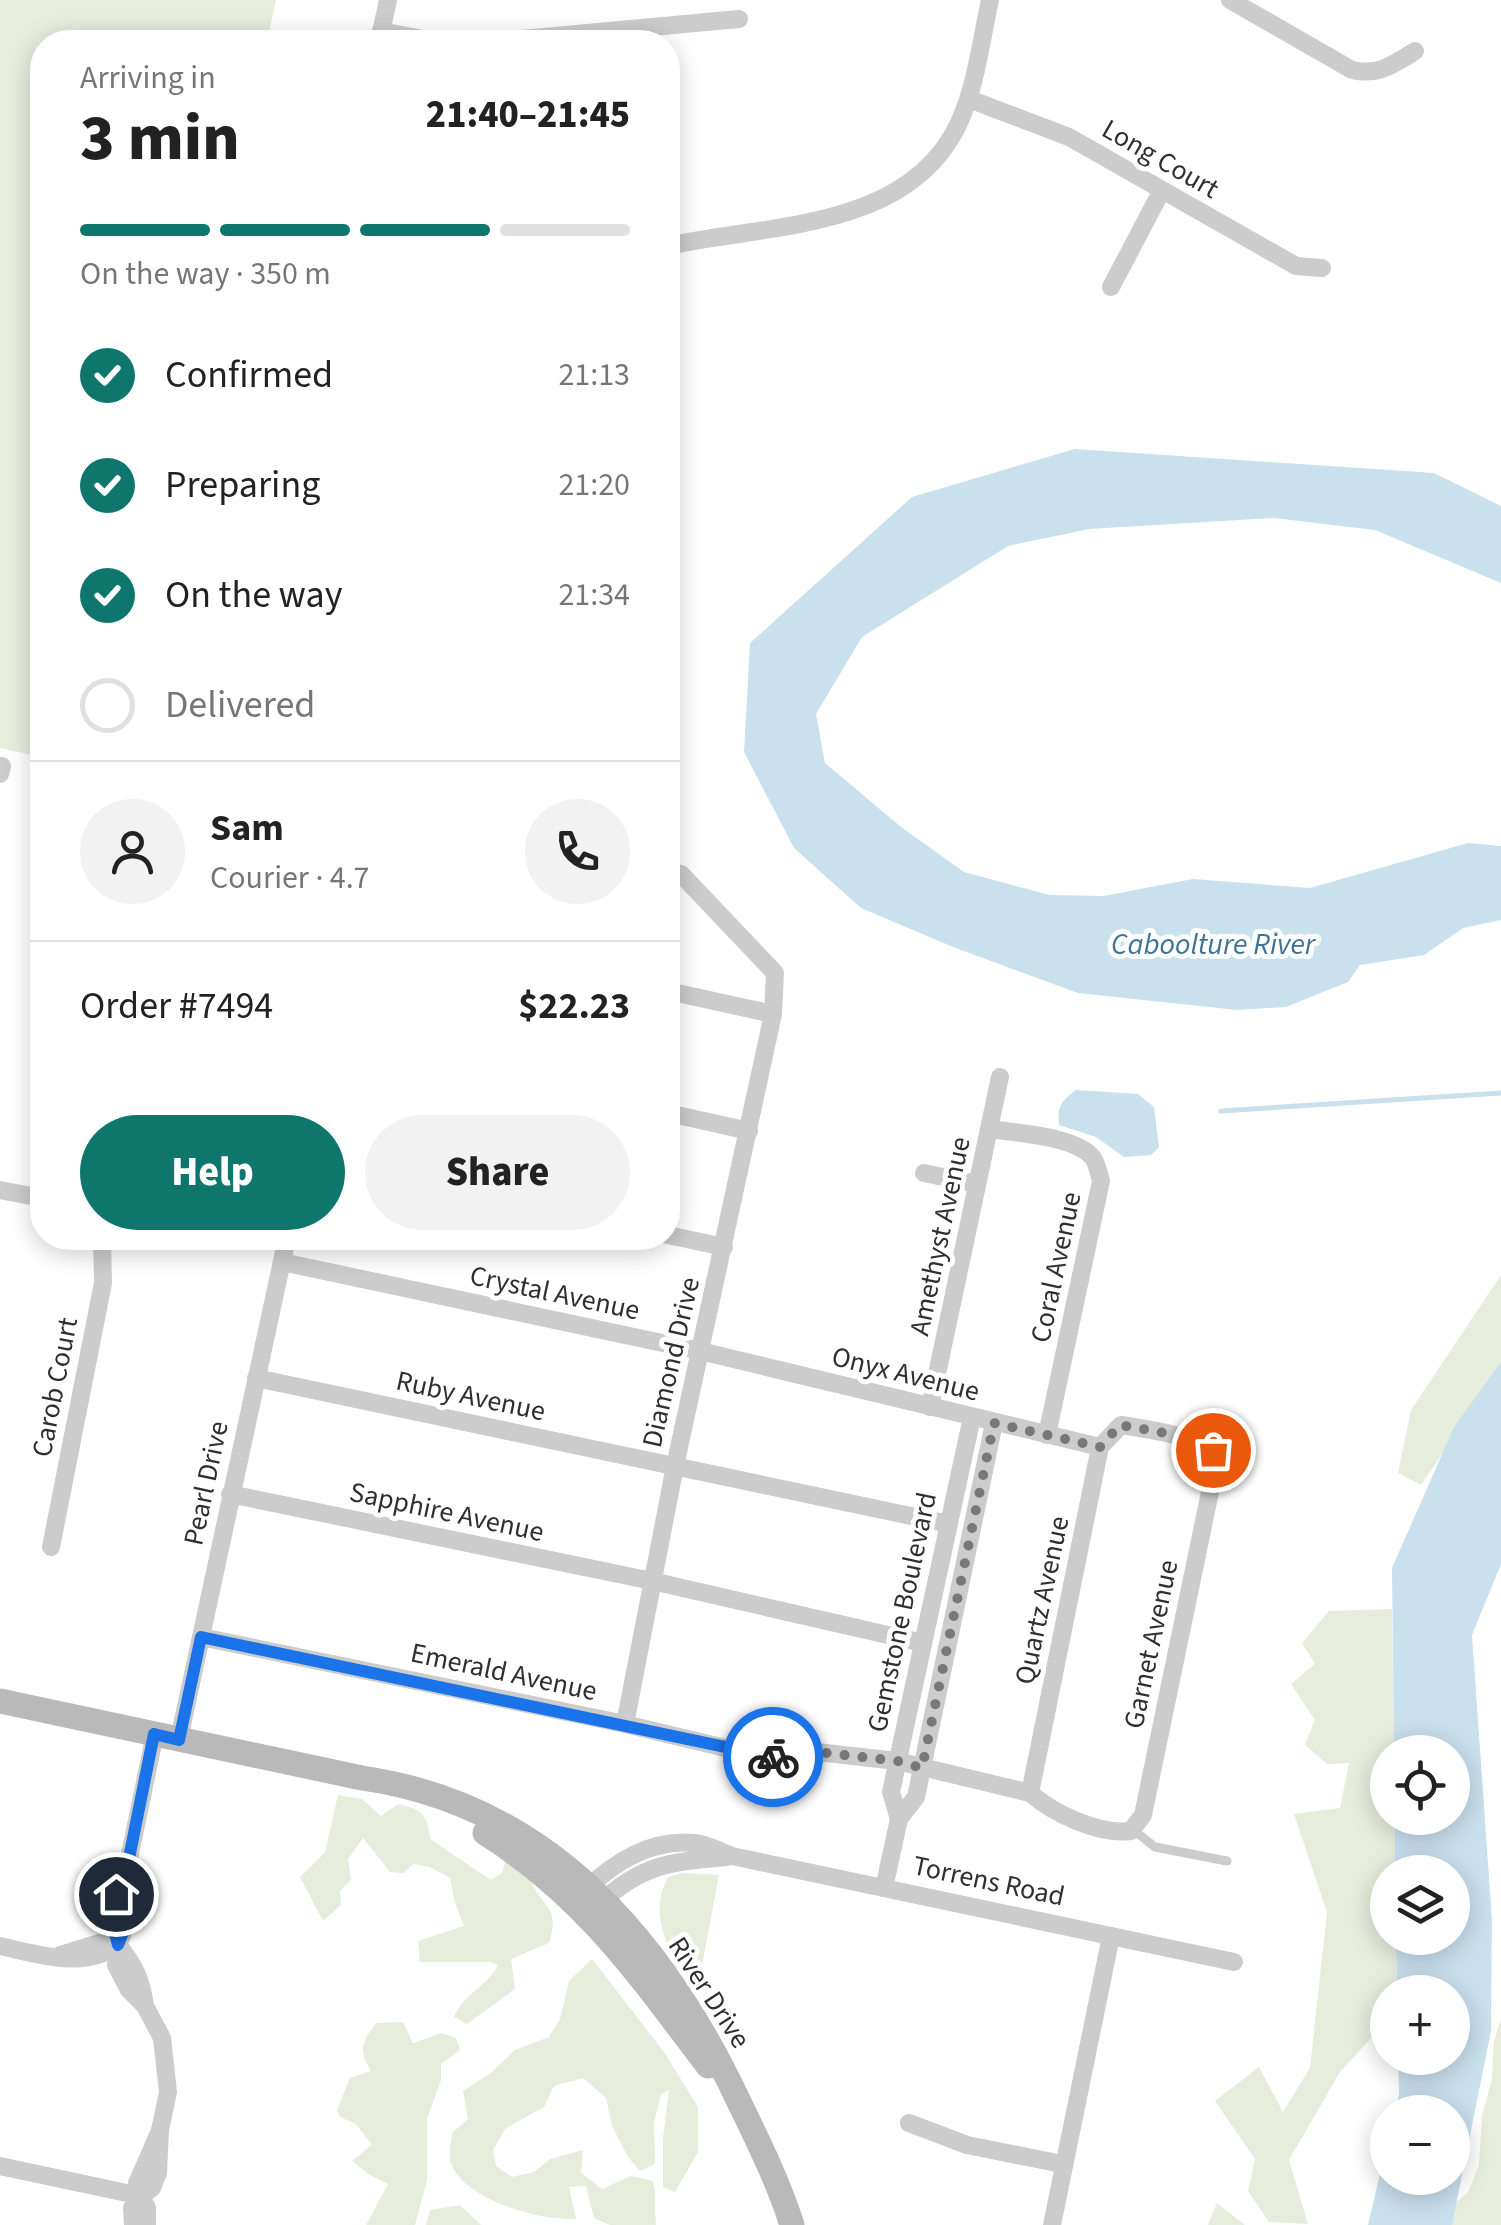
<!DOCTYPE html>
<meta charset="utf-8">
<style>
body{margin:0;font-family:"Source Sans 3",sans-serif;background:#f2f2f2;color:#222;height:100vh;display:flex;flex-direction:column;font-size:38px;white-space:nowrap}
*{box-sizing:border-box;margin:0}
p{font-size:32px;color:#767676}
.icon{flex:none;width:55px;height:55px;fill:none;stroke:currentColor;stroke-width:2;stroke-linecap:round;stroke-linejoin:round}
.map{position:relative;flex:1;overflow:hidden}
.panel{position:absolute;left:30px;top:30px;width:650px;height:1220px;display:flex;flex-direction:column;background:#fff;border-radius:40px;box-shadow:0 5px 25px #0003}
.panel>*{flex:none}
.fabs{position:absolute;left:1370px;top:1735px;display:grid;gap:20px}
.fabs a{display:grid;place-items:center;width:100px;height:100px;border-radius:50%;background:#fff;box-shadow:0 5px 25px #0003;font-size:50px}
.pin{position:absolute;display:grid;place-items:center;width:85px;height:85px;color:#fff;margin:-42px;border:5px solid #fff;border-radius:50%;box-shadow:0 2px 10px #0007}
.courier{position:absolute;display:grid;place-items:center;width:100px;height:100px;margin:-50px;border:8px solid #1a73e8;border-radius:50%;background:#fff;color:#222;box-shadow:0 2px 12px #0007}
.summary em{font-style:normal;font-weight:800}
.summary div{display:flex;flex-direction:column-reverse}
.summary{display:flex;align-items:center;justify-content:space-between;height:170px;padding:0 50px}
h1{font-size:65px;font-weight:800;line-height:75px}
.bar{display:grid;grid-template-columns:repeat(4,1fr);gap:15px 10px;align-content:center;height:120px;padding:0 50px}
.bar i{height:12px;border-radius:8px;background:#e0e0e0}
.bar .current{background:#0f766e}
.bar p{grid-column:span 4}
.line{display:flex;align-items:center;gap:25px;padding:0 50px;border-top:2px solid #e0e0e0}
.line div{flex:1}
.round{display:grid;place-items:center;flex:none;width:105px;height:105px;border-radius:52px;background:#f2f2f2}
ol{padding:0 50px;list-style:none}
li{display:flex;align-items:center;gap:30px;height:110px}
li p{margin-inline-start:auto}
li .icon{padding:10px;border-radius:50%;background:#0f766e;color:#fff;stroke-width:4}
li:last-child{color:#767676}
li i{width:55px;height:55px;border:5px solid #e0e0e0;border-radius:50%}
.primary-button{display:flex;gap:20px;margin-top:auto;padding:20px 50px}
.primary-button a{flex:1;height:115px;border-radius:60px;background:#0f766e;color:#fff;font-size:40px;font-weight:800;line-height:115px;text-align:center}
.primary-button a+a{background:#f2f2f2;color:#222}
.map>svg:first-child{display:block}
.green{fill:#e6eddd}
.water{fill:#c9e0ed}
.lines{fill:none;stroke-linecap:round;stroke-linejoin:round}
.stream{stroke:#c9e0ed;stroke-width:5}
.service{stroke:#ccc;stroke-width:9}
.minor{stroke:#ccc;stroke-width:18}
.secondary{stroke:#b9b9b9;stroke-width:25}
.done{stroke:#787878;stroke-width:10;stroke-dasharray:0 18}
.route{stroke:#1a73e8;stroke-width:12}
.labels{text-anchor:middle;stroke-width:10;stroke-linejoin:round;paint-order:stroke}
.street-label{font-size:28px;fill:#2f2f2f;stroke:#fff}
.water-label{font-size:30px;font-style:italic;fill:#3b7494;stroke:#fff}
</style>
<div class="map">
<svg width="1501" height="2225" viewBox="0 0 1501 2225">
<rect width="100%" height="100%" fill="#fff"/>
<g class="green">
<path d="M0 0H276L267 42H42V757L0 748Z"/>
<path d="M1501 1275V1368L1421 1485 1398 1473 1411 1410Z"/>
<path d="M1392 1609 1394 1752H1388V1818H1395L1396 1872H1388V1938H1396L1397 1992H1388L1387 2021 1340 2072 1289 2160 1308 2224 1269 2222 1248 2191 1255 2159 1215 2101 1259 2067 1283 2112 1310 2068 1327 1912 1294 1814 1340 1808 1349 1763 1327 1764 1305 1745 1315 1720 1291 1684 1315 1664 1302 1643 1329 1611Z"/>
<path d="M338 1795 362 1799 381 1816 398 1804C421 1809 428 1814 430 1839L491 1880 502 1873 506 1860 528 1871C538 1910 562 1901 549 1943L511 1959 515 1989 467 2024 454 2017C462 1995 487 1987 498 1965L489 1962H420L418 1941 464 1926 454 1900 450 1878 430 1867 413 1864 404 1873 390 1872 363 1838 348 1859 351 1880 340 1891 341 1905 323 1921 300 1877 325 1852Z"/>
<path d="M683 1873 719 1875 701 1971 674 1968C665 1933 650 1911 668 1877Z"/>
<path d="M592 1959 664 2052 698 2107V2152L675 2192 663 2187V2138L669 2090 661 2094 654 2123 655 2164 640 2171 628 2157 612 2126 606 2098 583 2078 554 2086 544 2107 506 2128 493 2150 496 2166 512 2177 534 2172 550 2159 583 2150 581 2173 602 2189 631 2176 653 2181C657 2196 654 2209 656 2225H610L594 2218 586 2186 569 2187 576 2219C541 2221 466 2201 451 2164 448 2156 451 2142 452 2133L468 2119 463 2091 492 2072 515 2050 549 2037 560 2019 569 1981Z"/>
<path d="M1501 2019V2225H1444V2214L1468 2192 1479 2165 1482 2116 1492 2078 1494 2041Z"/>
<path d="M403 2022 413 2043 442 2033 456 2038 460 2050 441 2064V2080L427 2119V2180L415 2225H366L388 2184 368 2174 352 2161 372 2145 356 2124 340 2117 337 2110 350 2078 371 2071C358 2049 362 2043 376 2023Z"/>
<path d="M1217 2203 1245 2225H1208Z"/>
<path d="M460 2205 481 2225H426L430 2210Z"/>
</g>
<g class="water">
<path d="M1075 449 1434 473 1501 506V583L1375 530 1274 518 1089 529 1008 546 862 637 816 714 825 763 901 827 964 872 1050 895 1104 896 1193 879 1310 888 1468 843 1501 846V920L1463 928 1424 955 1360 965 1348 982 1286 1007 1237 1010 1078 993 953 947 861 908 794 848 744 752 750 643 912 497Z"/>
<path d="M1076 1090 1138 1094 1154 1107 1159 1147 1151 1155 1124 1157 1096 1137 1059 1125C1057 1107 1061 1101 1076 1090Z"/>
<path d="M1501 1362V1564L1472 1635 1492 1921 1491 2031 1452 2225H1368L1387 2144 1388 2178H1452V2112H1395L1399 2095 1398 2058H1452V1992H1397L1396 1938H1452V1872H1395V1818H1452V1752H1394L1392 1568 1454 1427Z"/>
</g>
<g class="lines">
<path class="stream" d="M1221 1111 1501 1093"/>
<path class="service" d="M1132 1829 1155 1847 1227 1861"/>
<g class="minor">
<path d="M1230 0 1352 70C1378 76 1393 65 1415 51"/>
<path d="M381 31 439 42"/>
<path d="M379 42 388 0"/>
<path d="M488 42 739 19"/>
<path d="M969 99 1069 137 1296 266 1322 268"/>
<path d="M668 246C766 224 907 231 958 125 976 87 981 41 990 0"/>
<path d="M1111 287 1161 192"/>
<path d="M0 774 2 766"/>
<path d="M668 991 773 1014"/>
<path d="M668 1113 749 1131"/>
<path d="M990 1129C1015 1133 1077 1136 1093 1158 1097 1163 1099 1175 1101 1181L1047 1435"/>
<path d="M924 1173 977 1184"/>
<path d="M0 1190 42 1198"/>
<path d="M668 1235 724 1247"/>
<path d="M282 1262 700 1351 1100 1447"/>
<path d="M256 1378 949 1524"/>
<path d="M930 1407 1000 1077"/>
<path d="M230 1494 652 1581 923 1643"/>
<path d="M51 1547 103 1283 102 1238"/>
<path d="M201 1637 625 1724 759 1756 788 1757 817 1752 897 1761 1030 1793C1054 1814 1099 1835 1131 1831L1143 1815 1215 1468 1213 1450C1184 1434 1152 1430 1121 1425L1100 1447 1030 1793"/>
<path d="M625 1724 675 1466 773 1014 775 973 681 874 668 871"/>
<path d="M179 1739 287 1238"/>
<path d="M899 1819 891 1792 972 1417"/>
<path d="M126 1873C133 1901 129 1919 118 1945 134 1964 142 1981 145 2006"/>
<path d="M884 1888 899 1819 916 1797 994 1423"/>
<path d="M583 1892C614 1862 650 1839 695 1843 707 1844 721 1852 732 1856L1234 1962"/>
<path d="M597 1906C641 1864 669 1862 727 1857"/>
<path d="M0 1946C38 1954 84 1970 118 1945"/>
<path d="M60 1955 102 1942 118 1945"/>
<path d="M909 2123 967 2145 1062 2164"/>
<path d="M0 2166 141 2196"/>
<path d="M133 2225 132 2208 141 2196 137 2183 158 2135"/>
<path d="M147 2225V2208L141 2196 152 2188 158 2173 160 2130 168 2092 162 2038 145 2006 129 1990 116 1965 118 1945 112 1922 116 1894 126 1873 155 1734"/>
<path d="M1052 2225 1111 1936"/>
</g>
<g class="secondary">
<path d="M0 1701 362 1778C550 1805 665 1943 741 2106 760 2145 779 2184 792 2225"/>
<path d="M485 1833C584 1895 639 1975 708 2066"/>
</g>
</g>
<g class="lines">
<path class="done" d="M773 1757 817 1752 897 1761 922 1768 994 1423 1100 1447 1120 1425 1170 1434 1213 1450"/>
<path class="route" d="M116 1894 112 1922 118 1945C129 1919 133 1901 126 1873L154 1734 179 1740 201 1637 773 1757"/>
</g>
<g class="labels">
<g class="street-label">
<text transform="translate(1161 158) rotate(30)" y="10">Long Court</text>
<text transform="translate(939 1236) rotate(-78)" y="10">Amethyst Avenue</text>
<text transform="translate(1055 1267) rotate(-78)" y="10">Coral Avenue</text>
<text transform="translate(555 1292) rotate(12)" y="10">Crystal Avenue</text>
<text transform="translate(670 1362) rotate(-77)" y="10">Diamond Drive</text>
<text transform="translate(906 1373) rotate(14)" y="10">Onyx Avenue</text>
<text transform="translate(54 1387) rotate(-79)" y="10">Carob Court</text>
<text transform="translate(471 1395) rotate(12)" y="10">Ruby Avenue</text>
<text transform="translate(205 1483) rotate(-78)" y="10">Pearl Drive</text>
<text transform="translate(447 1511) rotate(12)" y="10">Sapphire Avenue</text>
<text transform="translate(1041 1600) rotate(-78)" y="10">Quartz Avenue</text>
<text transform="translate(901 1612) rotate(-78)" y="10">Gemstone Boulevard</text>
<text transform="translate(1150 1644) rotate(-78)" y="10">Garnet Avenue</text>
<text transform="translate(504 1671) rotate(12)" y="10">Emerald Avenue</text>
<text transform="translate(989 1880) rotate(12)" y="10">Torrens Road</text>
<text transform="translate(710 1992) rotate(57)" y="10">River Drive</text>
</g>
<g class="water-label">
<text x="1213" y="954">Caboolture River</text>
</g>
</g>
</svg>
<div class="fabs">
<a><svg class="icon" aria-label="locate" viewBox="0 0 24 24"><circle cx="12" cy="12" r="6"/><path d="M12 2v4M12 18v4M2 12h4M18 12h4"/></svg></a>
<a><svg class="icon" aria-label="layers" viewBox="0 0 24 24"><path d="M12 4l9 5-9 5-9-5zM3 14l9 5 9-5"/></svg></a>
<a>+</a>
<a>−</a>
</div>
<div class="pin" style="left:1213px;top:1450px;background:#ea580c"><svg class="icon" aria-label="bag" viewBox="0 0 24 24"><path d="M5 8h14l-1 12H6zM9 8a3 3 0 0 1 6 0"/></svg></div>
<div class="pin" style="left:116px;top:1894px;background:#1f2937"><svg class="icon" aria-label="home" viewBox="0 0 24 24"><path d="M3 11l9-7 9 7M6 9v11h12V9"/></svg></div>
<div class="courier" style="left:773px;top:1757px"><svg class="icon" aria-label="bike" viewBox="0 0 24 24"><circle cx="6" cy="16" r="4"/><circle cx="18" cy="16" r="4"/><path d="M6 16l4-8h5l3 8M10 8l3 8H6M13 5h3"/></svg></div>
<section class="panel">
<div class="summary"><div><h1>3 min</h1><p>Arriving in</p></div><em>21:40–21:45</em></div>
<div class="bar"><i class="current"></i><i class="current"></i><i class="current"></i><i></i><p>On the way · 350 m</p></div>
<ol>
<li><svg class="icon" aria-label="check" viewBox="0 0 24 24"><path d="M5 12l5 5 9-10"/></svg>Confirmed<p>21:13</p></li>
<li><svg class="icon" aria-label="check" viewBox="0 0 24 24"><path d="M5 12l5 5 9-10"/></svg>Preparing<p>21:20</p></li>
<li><svg class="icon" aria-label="check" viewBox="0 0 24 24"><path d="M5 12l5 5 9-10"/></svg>On the way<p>21:34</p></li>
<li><i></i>Delivered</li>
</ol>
<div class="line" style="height:180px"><a class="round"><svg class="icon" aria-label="person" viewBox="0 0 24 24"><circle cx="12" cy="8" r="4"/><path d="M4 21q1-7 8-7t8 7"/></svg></a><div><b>Sam</b><p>Courier · 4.7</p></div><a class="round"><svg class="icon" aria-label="phone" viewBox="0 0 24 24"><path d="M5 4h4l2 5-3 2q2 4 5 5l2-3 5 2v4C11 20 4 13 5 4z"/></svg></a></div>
<div class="line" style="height:130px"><div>Order #7494</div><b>$22.23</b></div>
<div class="primary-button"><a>Help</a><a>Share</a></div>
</section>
</div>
